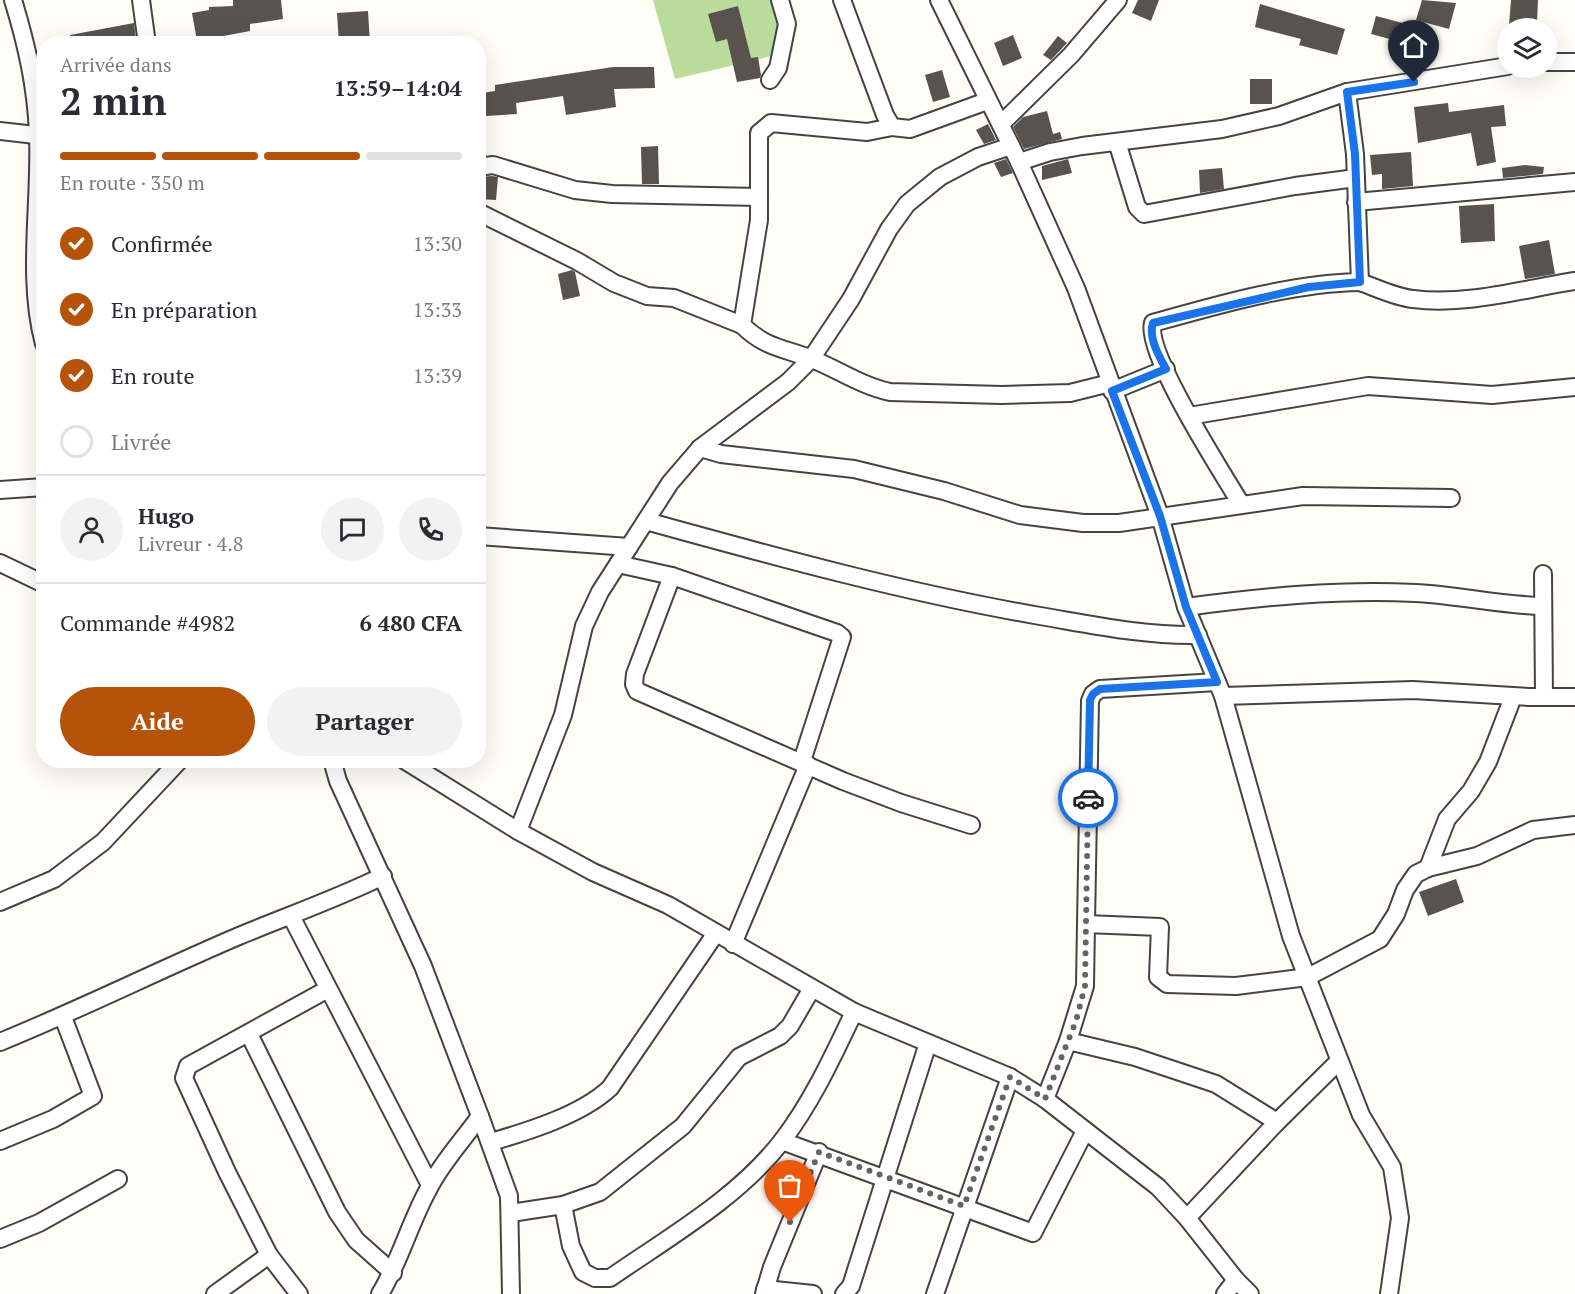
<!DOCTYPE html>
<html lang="fr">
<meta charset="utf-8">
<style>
body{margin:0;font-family:"PT Serif",serif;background:#f2f2f3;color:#2b2b33;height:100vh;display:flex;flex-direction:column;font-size:22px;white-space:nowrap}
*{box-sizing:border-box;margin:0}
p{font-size:20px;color:#7c7c81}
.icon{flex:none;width:33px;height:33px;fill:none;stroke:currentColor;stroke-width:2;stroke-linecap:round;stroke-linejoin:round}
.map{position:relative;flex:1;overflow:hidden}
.drawer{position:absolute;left:36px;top:36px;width:450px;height:732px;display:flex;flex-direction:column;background:#fff;border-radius:24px;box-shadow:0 6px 24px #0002}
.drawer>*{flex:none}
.fabs{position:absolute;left:1497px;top:18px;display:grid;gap:12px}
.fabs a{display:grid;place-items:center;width:60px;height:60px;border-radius:50%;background:#fff;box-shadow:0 6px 24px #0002;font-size:30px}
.pin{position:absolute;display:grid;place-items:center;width:51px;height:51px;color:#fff;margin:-62px -26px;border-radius:50% 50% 50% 0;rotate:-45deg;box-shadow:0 0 6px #0007}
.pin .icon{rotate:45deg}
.courier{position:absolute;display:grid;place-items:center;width:60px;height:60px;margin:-30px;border:4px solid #1a73e8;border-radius:50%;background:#fff;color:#222;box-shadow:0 2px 8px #0007}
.summary em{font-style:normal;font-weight:600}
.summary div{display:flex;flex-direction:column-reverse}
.summary{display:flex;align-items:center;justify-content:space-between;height:102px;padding:0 24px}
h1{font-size:39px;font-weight:600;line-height:45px}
.bar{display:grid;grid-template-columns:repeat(4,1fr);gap:9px 6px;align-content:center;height:72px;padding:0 24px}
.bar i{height:8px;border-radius:4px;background:#e1e1e2}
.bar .current{background:#b45309}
.bar p{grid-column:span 4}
.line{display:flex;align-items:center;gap:15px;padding:0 24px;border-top:2px solid #e1e1e2}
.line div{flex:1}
.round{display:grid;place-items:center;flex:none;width:63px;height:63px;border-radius:32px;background:#f2f2f3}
ol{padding:0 24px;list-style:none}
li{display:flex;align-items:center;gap:18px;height:66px}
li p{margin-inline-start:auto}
li .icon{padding:6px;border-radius:50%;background:#b45309;color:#fff;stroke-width:4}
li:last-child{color:#7c7c81}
li i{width:33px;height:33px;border:3px solid #e1e1e2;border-radius:50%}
.button{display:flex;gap:12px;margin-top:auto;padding:12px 24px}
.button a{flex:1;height:69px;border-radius:36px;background:#b45309;color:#fff;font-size:24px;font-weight:600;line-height:69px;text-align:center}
.button a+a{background:#f2f2f3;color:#2b2b33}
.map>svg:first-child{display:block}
.forest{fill:#b9dc9c}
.building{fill:#5a524d}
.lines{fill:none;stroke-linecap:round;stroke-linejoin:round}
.street-casing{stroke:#444;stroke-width:20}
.street{stroke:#fff;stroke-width:16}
.done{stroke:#646461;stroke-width:6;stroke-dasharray:0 10.8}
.route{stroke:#1a73e8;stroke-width:8}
</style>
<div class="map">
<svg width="1575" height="1294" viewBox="0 0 1575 1294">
<rect width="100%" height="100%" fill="#fffdf5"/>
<path class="forest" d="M653 0H776L793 51 675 79Z"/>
<g class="building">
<path d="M233 0H281L283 19 250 24V31L197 41 192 13 209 10V7L233 6Z"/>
<path d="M1138 0H1159L1151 21 1132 13Z"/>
<path d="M1422 0 1456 3 1449 29 1416 20Z"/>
<path d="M1511 0H1538L1537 23 1509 25Z"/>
<path d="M1260 4 1345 29 1337 55 1299 45 1301 39 1255 27Z"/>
<path d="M738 6 751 58 758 57 761 75 760 78 737 82 727 39 716 42 708 14Z"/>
<path d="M368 11 370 44H339L337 13Z"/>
<path d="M1376 16 1414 26 1412 45 1371 34Z"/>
<path d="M134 23 136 41 71 44 70 35Z"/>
<path d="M1013 35 1022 58 1003 66 994 43Z"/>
<path d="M1058 36 1067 43 1051 60 1043 55Z"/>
<path d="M613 67H654L655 88 614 89 616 107 566 115 563 96 516 103 517 114 486 116 482 93 495 91V85Z"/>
<path d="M942 70 950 97 933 102 925 75Z"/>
<rect x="1250" y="79" width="22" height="25"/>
<path d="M1448 103 1449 112 1504 105 1506 126 1491 127 1496 162 1477 166 1471 133 1418 143 1414 107Z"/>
<path d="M1047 111 1053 134 1060 132 1062 139 1024 149 1013 127 1023 117Z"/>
<path d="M988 124 996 140 984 144 976 130Z"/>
<path d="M658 146 659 184H642L641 147Z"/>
<path d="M1411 152 1413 186 1382 189V174L1372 175 1370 155Z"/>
<path d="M1006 159 1013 173 1001 177 994 163Z"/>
<path d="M1068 159 1072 173 1042 180V166Z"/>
<path d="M1525 165 1544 167 1543 174 1503 178 1502 168Z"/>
<path d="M1222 168 1224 189 1200 193 1199 170Z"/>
<path d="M492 176 498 177 496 200 478 199V177Z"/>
<path d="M1494 204 1495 241 1461 243 1459 206Z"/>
<path d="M1549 240 1555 274 1525 279 1519 246Z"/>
<path d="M572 270 575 272 580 296 563 300 558 274Z"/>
<path d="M1456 879 1464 902 1428 916 1419 892Z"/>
</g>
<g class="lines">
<defs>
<g id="street">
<path d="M13 0C27 46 36 86 38 134 41 203 26 277 44 344"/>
<path d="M141 0 147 44"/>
<path d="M842 0 885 115 892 127 910 129 987 101"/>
<path d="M939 0 1019 162 1076 288 1160 516 1186 607 1223 696 1291 936 1361 1115 1392 1167 1400 1218 1389 1294"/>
<path d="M1546 62H1575"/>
<path d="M770 80 778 68 787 24 780 0"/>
<path d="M1001 124 1071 55 1118 0"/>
<path d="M892 127 867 132 771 123 759 133V220L742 325C765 348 784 348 812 359 839 370 862 386 890 392L1002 395 1070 393 1110 383"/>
<path d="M0 131 44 136"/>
<path d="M1117 142 1137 207 1144 214 1295 186 1356 178"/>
<path d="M1019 162 1050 152 1082 146 1222 129 1279 116 1347 92 1508 66"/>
<path d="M478 167 493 165 575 190 612 194 759 197"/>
<path d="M1356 202 1575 182"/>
<path d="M478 212 577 261 614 283 647 296 674 298 742 325"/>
<path d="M1360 282C1377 288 1395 297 1413 299 1466 306 1523 289 1575 281"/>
<path d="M1112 391 1166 369"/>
<path d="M1189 416 1368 386 1492 395 1575 387"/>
<path d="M700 448 721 454 854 469 944 491 1020 515 1083 523H1119L1303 496 1451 498"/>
<path d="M0 490 44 487"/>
<path d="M1241 504C1223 474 1144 352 1153 323 1217 305 1293 283 1360 282L1355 154 1347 92"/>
<path d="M646 521C776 557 907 593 1040 616 1093 625 1144 636 1198 635"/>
<path d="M478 536 629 547"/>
<path d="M0 563 44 584"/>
<path d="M618 564 672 576 837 633 842 637 802 761"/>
<path d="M1543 574 1544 697"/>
<path d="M672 576 635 674 634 684 637 691 843 781 901 803 971 825"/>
<path d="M1186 607C1261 597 1339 589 1415 593 1458 595 1499 605 1542 606"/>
<path d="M1223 696 1413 690 1529 697H1575"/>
<path d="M332 760 338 781 423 966 480 1116C464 1139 442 1162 429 1188 410 1222 400 1261 380 1294"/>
<path d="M404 760 518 831 593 872 668 905 854 1012 1010 1077 1045 1099 1158 1187 1187 1218 1236 1280 1250 1294"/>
<path d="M518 831 563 715 584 626 600 592 670 483 700 448 788 382 811 359 851 299 889 229 907 204 940 177 978 157 1011 146"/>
<path d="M1428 868 1447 819 1471 791 1488 762 1513 697"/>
<path d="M0 902 54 879 103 842 180 760"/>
<path d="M291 916 430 1185"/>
<path d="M1086 924 1090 701 1093 694 1100 689 1217 682"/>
<path d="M733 944 808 765"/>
<path d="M249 1034 337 1212 356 1240 393 1273"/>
<path d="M1068 1041 1085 986 1086 924 1160 927 1158 977 1167 984 1236 986 1308 977 1380 939 1396 914 1405 890 1416 874 1428 868 1477 856 1533 830 1575 825"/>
<path d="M0 1042C81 1009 159 970 239 936 287 916 336 899 383 876"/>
<path d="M1045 1099 1068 1041 1135 1057 1216 1084 1277 1122 1339 1061"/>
<path d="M480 1116 509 1196 511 1294"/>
<path d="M0 1141 53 1119 93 1096 63 1017"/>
<path d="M782 1141 1033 1233 1085 1131"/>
<path d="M491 1142C529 1131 581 1115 610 1088L716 933"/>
<path d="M563 1205 571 1246 583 1272 595 1278H610C669 1237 738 1198 782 1141 812 1102 833 1056 854 1012"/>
<path d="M511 1213 563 1205 600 1192 683 1126 739 1057 780 1036 790 1026 811 990"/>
<path d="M1187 1218 1277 1122"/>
<path d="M0 1239 39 1223 118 1179"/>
<path d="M765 1289 813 1294"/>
<path d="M215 1294 269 1255"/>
<path d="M299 1294 269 1255 227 1172 184 1078 188 1066 328 989"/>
<path d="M764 1294 772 1267 819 1152"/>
<path d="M844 1294 851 1286 928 1043"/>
<path d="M935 1294 1010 1077"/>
<path d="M1225 1294 1236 1280"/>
</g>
</defs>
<use href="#street" class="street-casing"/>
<use href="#street" class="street"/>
</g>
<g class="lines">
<path class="done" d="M790 1222 819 1152 964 1206 1010 1077 1045 1099 1076 1021 1085 986 1088 798"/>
<path class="route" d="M1088 798 1090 700 1093 694 1100 689 1217 682 1186 607 1160 516 1112 391 1166 369C1159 356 1148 338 1153 323L1309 287 1360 282 1355 154 1347 92 1414 82"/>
</g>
</svg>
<div class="fabs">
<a><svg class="icon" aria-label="layers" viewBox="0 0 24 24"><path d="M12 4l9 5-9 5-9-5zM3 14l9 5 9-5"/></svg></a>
</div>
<div class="pin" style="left:790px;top:1222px;background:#ea580c"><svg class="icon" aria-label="bag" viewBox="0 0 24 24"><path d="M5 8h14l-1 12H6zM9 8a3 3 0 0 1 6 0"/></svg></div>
<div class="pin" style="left:1414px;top:82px;background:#1f2937"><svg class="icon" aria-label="home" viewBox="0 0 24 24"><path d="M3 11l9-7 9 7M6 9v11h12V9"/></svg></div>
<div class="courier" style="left:1088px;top:798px"><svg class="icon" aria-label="car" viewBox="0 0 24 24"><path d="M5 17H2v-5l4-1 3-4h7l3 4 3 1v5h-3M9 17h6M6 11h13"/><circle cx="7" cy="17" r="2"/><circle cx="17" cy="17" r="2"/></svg></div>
<section class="drawer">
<div class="summary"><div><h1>2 min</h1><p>Arrivée dans</p></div><em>13:59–14:04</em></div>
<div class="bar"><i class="current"></i><i class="current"></i><i class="current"></i><i></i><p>En route · 350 m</p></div>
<ol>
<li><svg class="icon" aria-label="check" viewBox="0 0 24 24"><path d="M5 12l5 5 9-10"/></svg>Confirmée<p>13:30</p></li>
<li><svg class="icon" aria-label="check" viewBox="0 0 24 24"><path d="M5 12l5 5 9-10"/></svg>En préparation<p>13:33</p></li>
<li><svg class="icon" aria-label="check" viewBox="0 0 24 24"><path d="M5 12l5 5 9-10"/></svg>En route<p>13:39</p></li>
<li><i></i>Livrée</li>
</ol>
<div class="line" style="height:108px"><a class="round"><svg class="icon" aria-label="person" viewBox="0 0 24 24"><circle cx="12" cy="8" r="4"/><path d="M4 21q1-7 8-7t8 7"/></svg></a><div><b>Hugo</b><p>Livreur · 4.8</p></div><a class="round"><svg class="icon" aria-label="chat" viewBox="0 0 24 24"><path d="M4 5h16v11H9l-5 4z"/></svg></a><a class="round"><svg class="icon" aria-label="phone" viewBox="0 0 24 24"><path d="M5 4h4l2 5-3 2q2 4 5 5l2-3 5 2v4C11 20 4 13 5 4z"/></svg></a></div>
<div class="line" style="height:78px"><div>Commande #4982</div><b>6 480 CFA</b></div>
<div class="button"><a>Aide</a><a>Partager</a></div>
</section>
</div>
